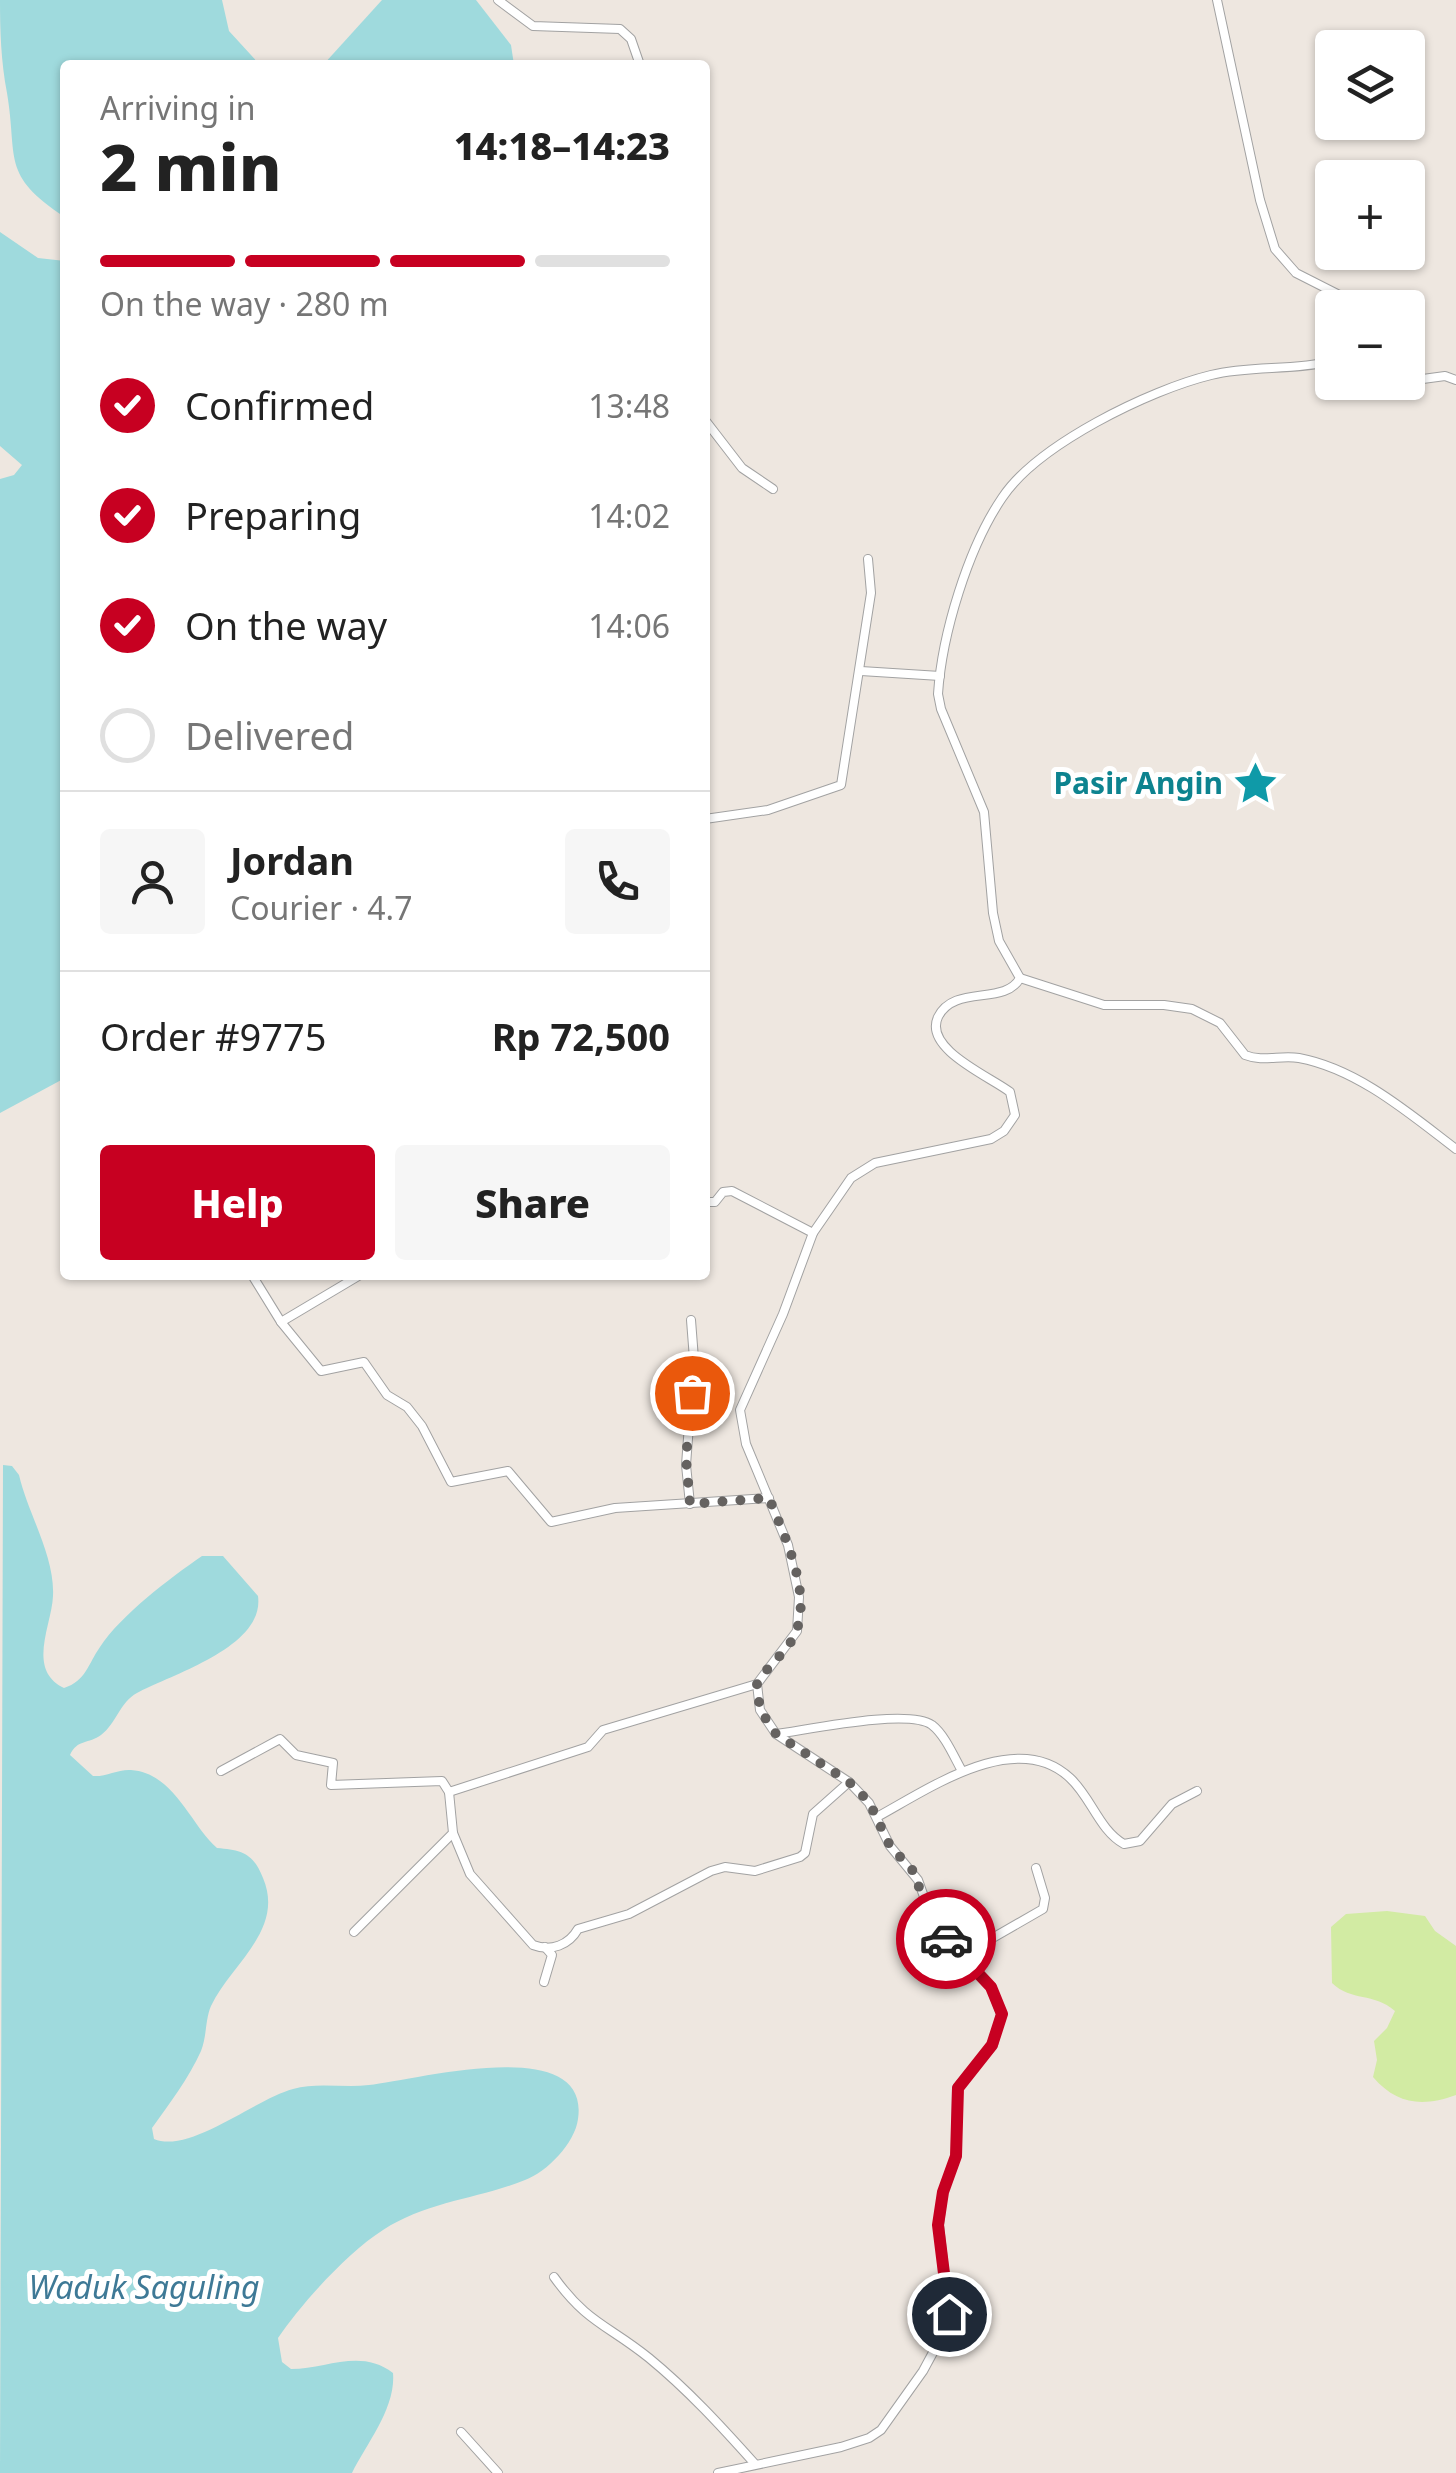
<!DOCTYPE html>
<meta charset="utf-8">
<style>
body{margin:0;font-family:"Noto Sans",sans-serif;background:#f6f6f6;color:#222;height:100vh;display:flex;flex-direction:column;font-size:38px;white-space:nowrap}
*{box-sizing:border-box;margin:0}
p{font-size:32px;color:#767676}
.icon{flex:none;width:55px;height:55px;fill:none;stroke:currentColor;stroke-width:2;stroke-linecap:round;stroke-linejoin:round}
.map{position:relative;flex:1;overflow:hidden}
.panel{position:absolute;left:60px;top:60px;width:650px;height:1220px;display:flex;flex-direction:column;background:#fff;border-radius:10px;box-shadow:0 2px 8px #0004}
.panel>*{flex:none}
.fabs{position:absolute;left:1315px;top:30px;display:grid;gap:20px}
.fabs a{display:grid;place-items:center;width:110px;height:110px;border-radius:10px;background:#fff;box-shadow:0 2px 8px #0004;font-size:50px}
.pin{position:absolute;display:grid;place-items:center;width:85px;height:85px;color:#fff;margin:-42px;border:5px solid #fff;border-radius:50%;box-shadow:0 2px 10px #0007}
.courier{position:absolute;display:grid;place-items:center;width:100px;height:100px;margin:-50px;border:8px solid #c70021;border-radius:50%;background:#fff;color:#222;box-shadow:0 2px 12px #0007}
.summary em{font-style:normal;font-weight:800}
.summary div{display:flex;flex-direction:column-reverse}
.summary{display:flex;align-items:center;justify-content:space-between;height:170px;padding:0 40px}
h1{font-size:65px;font-weight:800;line-height:75px}
.bar{display:grid;grid-template-columns:repeat(4,1fr);gap:15px 10px;align-content:center;height:120px;padding:0 40px}
.bar i{height:12px;border-radius:8px;background:#e0e0e0}
.bar .active{background:#c70021}
.bar p{grid-column:span 4}
.line{display:flex;align-items:center;gap:25px;padding:0 40px;border-top:2px solid #e0e0e0}
.line div{flex:1}
.round{display:grid;place-items:center;flex:none;width:105px;height:105px;border-radius:10px;background:#f6f6f6}
ol{padding:0 40px;list-style:none}
li{display:flex;align-items:center;gap:30px;height:110px}
li p{margin-inline-start:auto}
li .icon{padding:10px;border-radius:50%;background:#c70021;color:#fff;stroke-width:4}
li:last-child{color:#767676}
li i{width:55px;height:55px;border:5px solid #e0e0e0;border-radius:50%}
.primary-button{display:flex;gap:20px;margin-top:auto;padding:20px 40px}
.primary-button a{flex:1;height:115px;border-radius:10px;background:#c70021;color:#fff;font-size:40px;font-weight:800;line-height:115px;text-align:center}
.primary-button a+a{background:#f6f6f6;color:#222}
.map>svg:first-child{display:block}
.grass{fill:#d2eba3}
.water{fill:#9fdadd}
.lines{fill:none;stroke-linecap:round;stroke-linejoin:round}
.street-casing{stroke:#a2a2a2;stroke-width:10}
.street{stroke:#fff;stroke-width:8}
.done{stroke:#656260;stroke-width:10;stroke-dasharray:0 18}
.route{stroke:#c70021;stroke-width:12}
.labels{text-anchor:middle;stroke-width:10;stroke-linejoin:round;paint-order:stroke}
.culture-label{font-size:30px;font-weight:bold;fill:#0d838f;stroke:#fff;text-anchor:end}
.water-label{font-size:32px;font-style:italic;fill:#3e7996;stroke:#fff}
</style>
<div class="map">
<svg width="1456" height="2473" viewBox="0 0 1456 2473">
<rect width="100%" height="100%" fill="#eee7e0"/>
<path class="grass" d="M1387 1911 1425 1916 1435 1931 1456 1946V2095C1423 2107 1397 2105 1373 2077L1377 2060 1374 2041 1387 2028 1395 2011C1373 1992 1352 2002 1332 1983L1331 1927 1346 1914Z"/>
<g class="water">
<path d="M0 0H222L229 31 260 65H65V217C0 175 18 158 7 93 1 61 0 32 0 0Z"/>
<path d="M382 0H476L511 45 514 65H323Z"/>
<path d="M0 232 38 258 65 261V1078L0 1113V479L14 475 22 465 0 446Z"/>
<path d="M3 1465 12 1466 19 1475C28 1514 55 1556 53 1596 52 1625 26 1670 64 1688 86 1681 88 1664 100 1647 121 1615 170 1578 202 1556H223L258 1596C265 1647 172 1674 137 1693 120 1702 116 1724 101 1735 89 1744 77 1739 70 1755L93 1776C106 1777 118 1769 131 1770 174 1773 190 1824 217 1848 242 1850 253 1853 263 1878 285 1930 231 1964 211 2006 205 2020 207 2036 201 2051 189 2078 169 2104 152 2128L154 2139C190 2154 255 2099 293 2089 316 2082 344 2088 369 2085 412 2081 591 2031 578 2119 575 2143 547 2172 525 2180 478 2199 428 2201 383 2230 348 2252 301 2304 278 2338L282 2362 291 2369C326 2369 361 2348 393 2373 396 2408 367 2443 352 2473H0Z"/>
</g>
<g class="lines">
<defs>
<g id="street">
<path d="M498 0 533 26 620 29 631 39 640 65"/>
<path d="M1217 0 1260 200 1275 249 1296 273 1365 308"/>
<path d="M1408 381 1445 376 1456 380"/>
<path d="M705 420 742 468 773 489"/>
<path d="M861 671 940 676"/>
<path d="M705 819 768 810 841 785 871 593 868 559"/>
<path d="M1020 978 1104 1005H1164L1192 1009 1220 1023 1245 1055C1262 1062 1281 1055 1299 1058 1358 1069 1410 1114 1456 1149"/>
<path d="M705 1202H715L723 1192 732 1191 813 1233"/>
<path d="M252 1275 281 1322 321 1371 364 1362 387 1395 407 1407 422 1426 451 1482 508 1471 551 1522 615 1508 769 1498"/>
<path d="M281 1322 360 1275"/>
<path d="M690 1504 686 1465 694 1359 691 1320"/>
<path d="M776 1734C807 1730 908 1708 932 1725 945 1735 954 1757 962 1771"/>
<path d="M221 1771 280 1739 296 1755 333 1763 331 1785 442 1781 449 1792 588 1747 603 1730 757 1684"/>
<path d="M877 1817C927 1790 1016 1727 1070 1778 1091 1797 1099 1830 1124 1844L1140 1841 1172 1804 1197 1791"/>
<path d="M453 1833 470 1874 533 1945C551 1952 569 1945 578 1929L629 1914 711 1871 725 1867 755 1871 800 1857 805 1853 813 1814 849 1782"/>
<path d="M354 1932 453 1833 449 1792"/>
<path d="M963 1955 1043 1909 1045 1898 1036 1868"/>
<path d="M544 1982 552 1955 545 1947"/>
<path d="M554 2277C587 2323 608 2325 649 2358 688 2390 721 2426 755 2464"/>
<path d="M461 2432 498 2473"/>
<path d="M718 2473 841 2447 869 2438 881 2430 923 2371 943 2334 949 2314 939 2225 943 2192 956 2156 957 2088 993 2045 1001 2014 991 1987 933 1922 918 1880 890 1846 869 1803 849 1782 776 1734 760 1710 757 1684 797 1631 799 1597 788 1545 746 1444 740 1410 783 1314 813 1233 851 1178 875 1163 991 1139 1004 1131 1015 1115 1010 1092C991 1077 923 1049 938 1017 954 984 1005 1006 1020 978L999 941 993 913 984 812 941 709 938 694C942 634 968 548 1002 498 1037 445 1149 390 1211 375 1251 365 1293 371 1332 361"/>
</g>
</defs>
<use href="#street" class="street-casing"/>
<use href="#street" class="street"/>
</g>
<g class="lines">
<path class="done" d="M692 1393 686 1458 690 1504 769 1498C784 1535 813 1594 795 1634 787 1653 767 1665 757 1684L760 1710 776 1734 849 1782 869 1802 890 1846 914 1872 927 1911 946 1939"/>
<path class="route" d="M946 1939 991 1987 1002 2014 992 2045 958 2088 956 2156 943 2192 938 2225 949 2314"/>
</g>
<defs>
<symbol id="sight-bare" viewBox="-9 -9 18 18"><path d="M0-6L1.8-2.2L6-1.7L2.9 1.2L3.7 5.4L0 3.3L-3.7 5.4L-2.9 1.2L-6-1.7L-1.8-2.2Z" fill="#0f9aa8" stroke="#fff" stroke-width="2.5" paint-order="stroke"/></symbol>
</defs>
<g fill-rule="evenodd">
<use href="#sight-bare" x="1224" y="752" width="63" height="63"/>
</g>
<g class="labels">
<g class="culture-label">
<text x="1223" y="794">Pasir Angin</text>
</g>
<g class="water-label">
<text x="144" y="2299">Waduk Saguling</text>
</g>
</g>
</svg>
<div class="fabs">
<a><svg class="icon" aria-label="layers" viewBox="0 0 24 24"><path d="M12 4l9 5-9 5-9-5zM3 14l9 5 9-5"/></svg></a>
<a>+</a>
<a>−</a>
</div>
<div class="pin" style="left:692px;top:1393px;background:#ea580c"><svg class="icon" aria-label="bag" viewBox="0 0 24 24"><path d="M5 8h14l-1 12H6zM9 8a3 3 0 0 1 6 0"/></svg></div>
<div class="pin" style="left:949px;top:2314px;background:#1f2937"><svg class="icon" aria-label="home" viewBox="0 0 24 24"><path d="M3 11l9-7 9 7M6 9v11h12V9"/></svg></div>
<div class="courier" style="left:946px;top:1939px"><svg class="icon" aria-label="car" viewBox="0 0 24 24"><path d="M5 17H2v-5l4-1 3-4h7l3 4 3 1v5h-3M9 17h6M6 11h13"/><circle cx="7" cy="17" r="2"/><circle cx="17" cy="17" r="2"/></svg></div>
<section class="panel">
<div class="summary"><div><h1>2 min</h1><p>Arriving in</p></div><em>14:18–14:23</em></div>
<div class="bar"><i class="active"></i><i class="active"></i><i class="active"></i><i></i><p>On the way · 280 m</p></div>
<ol>
<li><svg class="icon" aria-label="check" viewBox="0 0 24 24"><path d="M5 12l5 5 9-10"/></svg>Confirmed<p>13:48</p></li>
<li><svg class="icon" aria-label="check" viewBox="0 0 24 24"><path d="M5 12l5 5 9-10"/></svg>Preparing<p>14:02</p></li>
<li><svg class="icon" aria-label="check" viewBox="0 0 24 24"><path d="M5 12l5 5 9-10"/></svg>On the way<p>14:06</p></li>
<li><i></i>Delivered</li>
</ol>
<div class="line" style="height:180px"><a class="round"><svg class="icon" aria-label="person" viewBox="0 0 24 24"><circle cx="12" cy="8" r="4"/><path d="M4 21q1-7 8-7t8 7"/></svg></a><div><b>Jordan</b><p>Courier · 4.7</p></div><a class="round"><svg class="icon" aria-label="phone" viewBox="0 0 24 24"><path d="M5 4h4l2 5-3 2q2 4 5 5l2-3 5 2v4C11 20 4 13 5 4z"/></svg></a></div>
<div class="line" style="height:130px"><div>Order #9775</div><b>Rp 72,500</b></div>
<div class="primary-button"><a>Help</a><a>Share</a></div>
</section>
</div>
